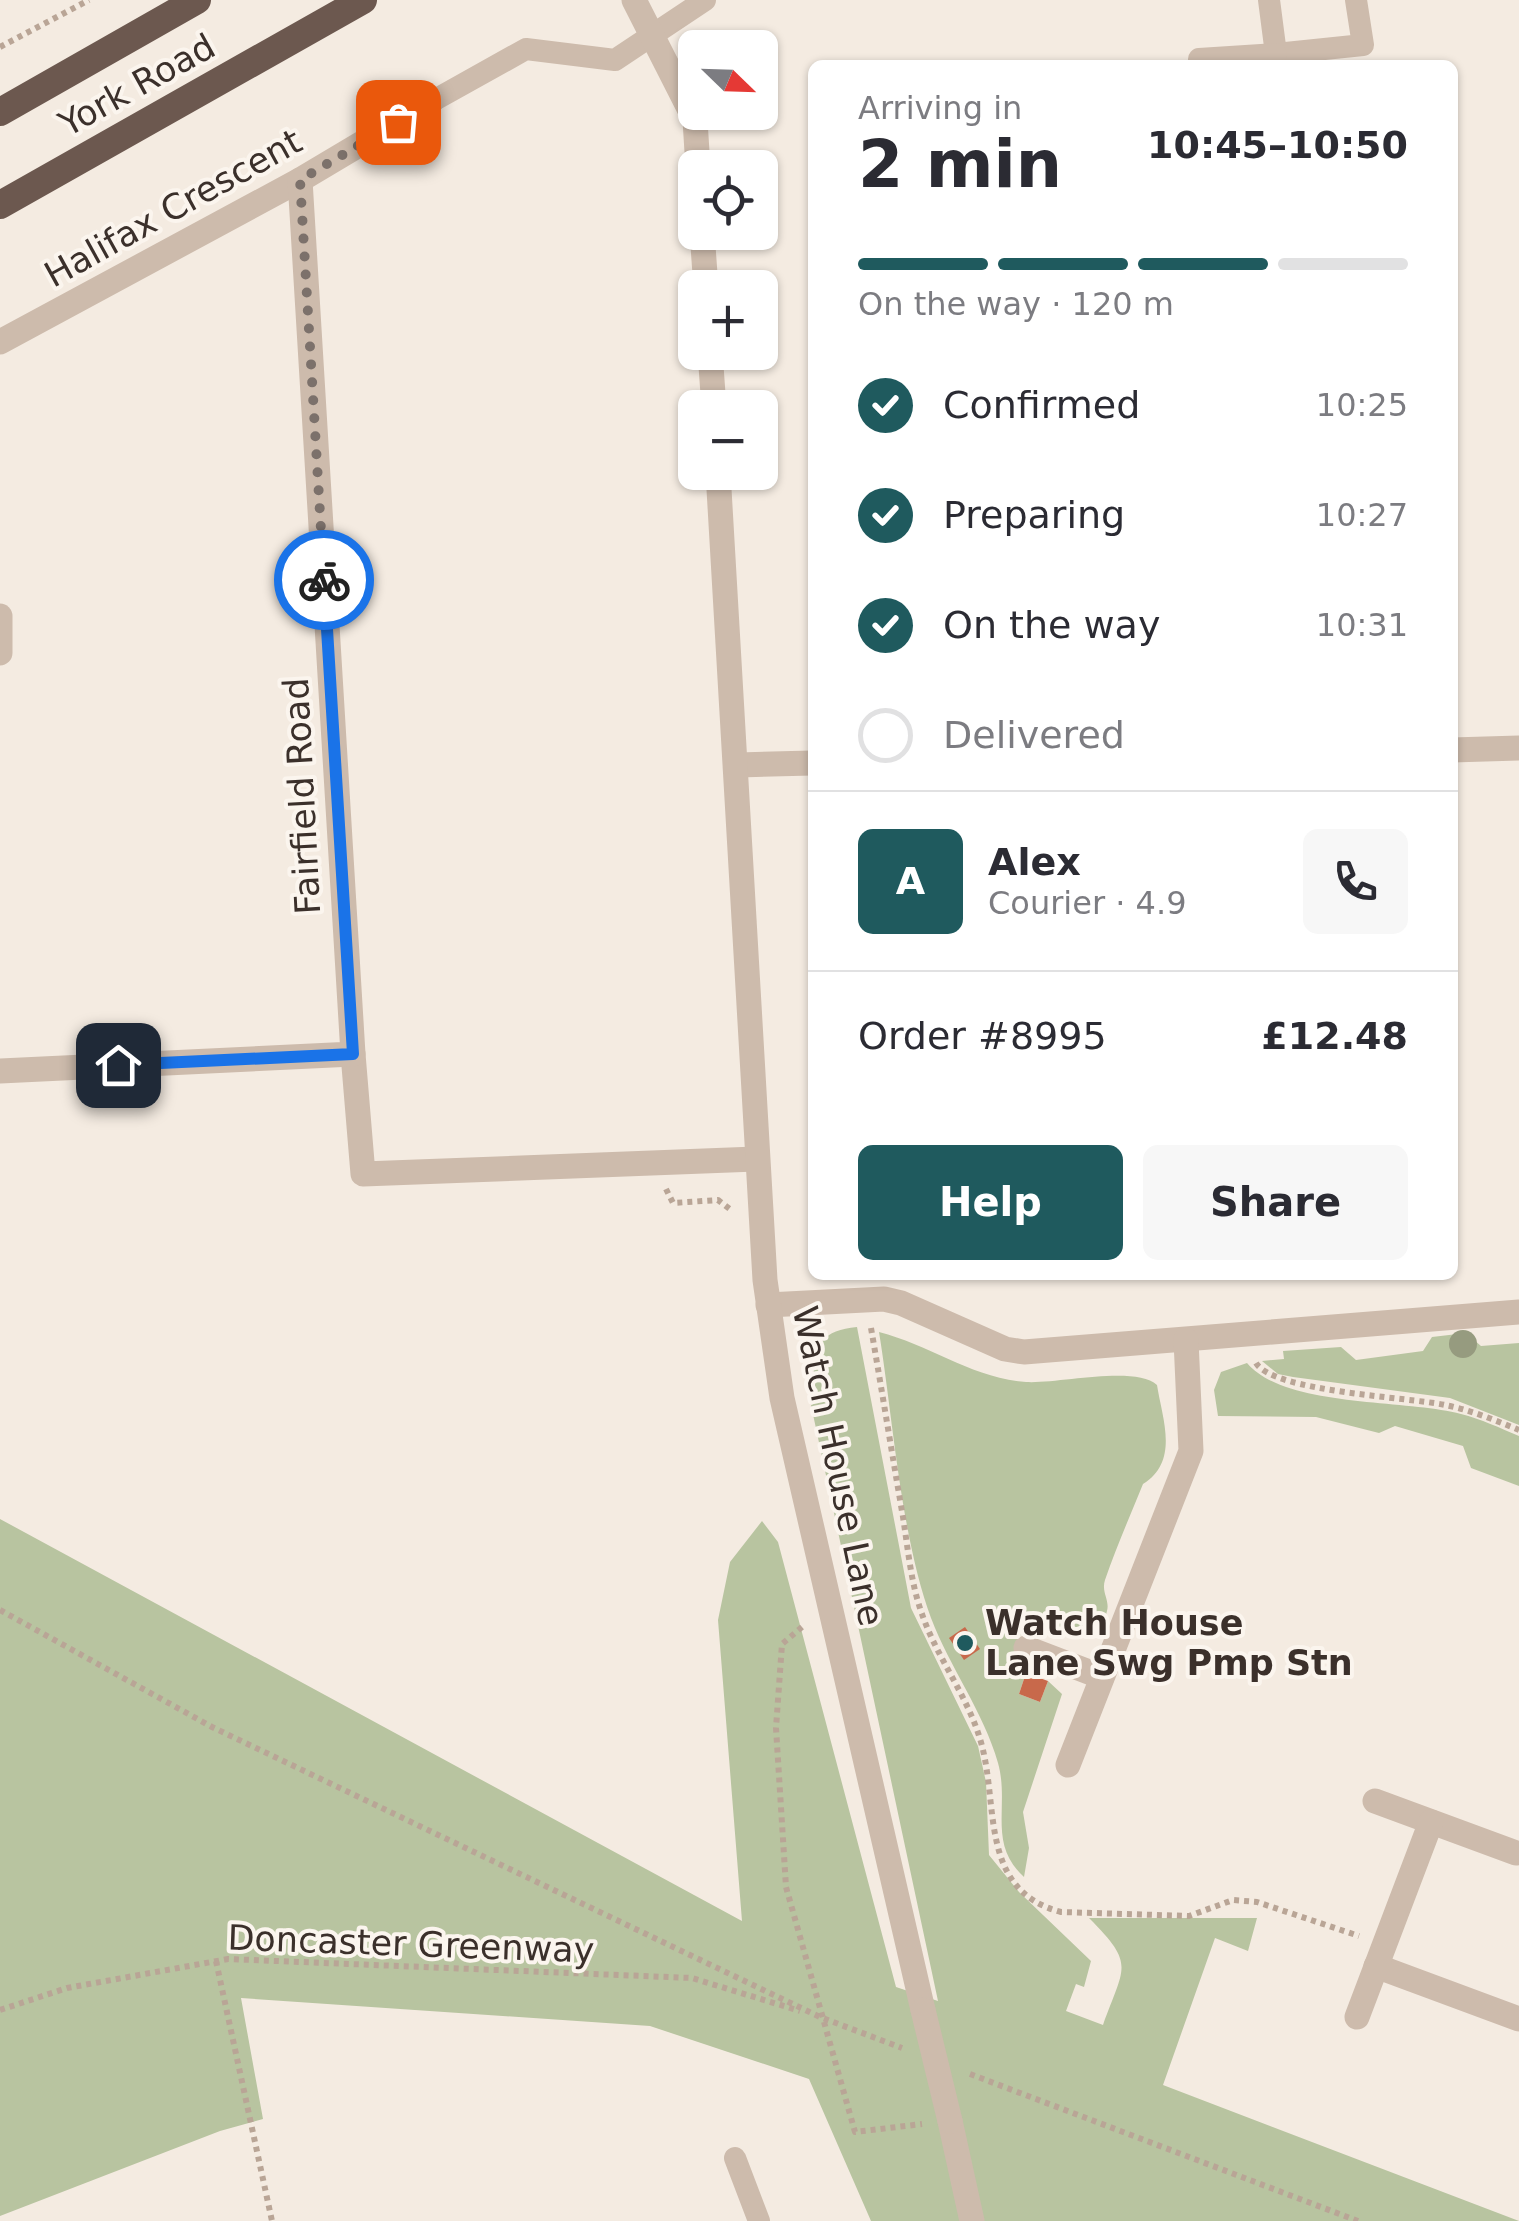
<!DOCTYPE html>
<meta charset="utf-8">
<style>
body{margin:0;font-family:"DejaVu Sans",sans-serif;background:#f7f7f7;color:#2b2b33;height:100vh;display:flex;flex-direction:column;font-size:38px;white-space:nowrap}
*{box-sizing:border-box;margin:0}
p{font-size:32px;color:#7c7c81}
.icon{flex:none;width:55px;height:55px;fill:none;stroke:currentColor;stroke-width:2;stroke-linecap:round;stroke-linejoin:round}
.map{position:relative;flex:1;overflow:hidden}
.sheet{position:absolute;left:808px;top:60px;width:650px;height:1220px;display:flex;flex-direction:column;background:#fff;border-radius:15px;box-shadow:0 2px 8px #0004}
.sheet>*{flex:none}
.needle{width:65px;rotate:113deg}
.controls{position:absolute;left:678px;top:30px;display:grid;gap:20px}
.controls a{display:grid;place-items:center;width:100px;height:100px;border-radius:15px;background:#fff;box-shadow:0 2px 8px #0004;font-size:50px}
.pin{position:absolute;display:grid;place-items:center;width:85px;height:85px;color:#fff;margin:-42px;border-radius:20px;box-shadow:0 5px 15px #0006}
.courier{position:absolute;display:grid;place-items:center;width:100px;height:100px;margin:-50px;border:8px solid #1a73e8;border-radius:50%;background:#fff;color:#222;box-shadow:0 2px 12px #0007}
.head em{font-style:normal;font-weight:700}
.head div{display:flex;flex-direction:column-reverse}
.head{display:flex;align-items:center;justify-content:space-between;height:170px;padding:0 50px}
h1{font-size:65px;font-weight:700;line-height:75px}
.bar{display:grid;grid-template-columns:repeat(4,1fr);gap:15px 10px;align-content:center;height:120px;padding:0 50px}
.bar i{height:12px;border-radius:8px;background:#e1e1e2}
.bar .active{background:#1f5a5e}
.bar p{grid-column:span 4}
.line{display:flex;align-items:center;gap:25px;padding:0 50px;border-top:2px solid #e1e1e2}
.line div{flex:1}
.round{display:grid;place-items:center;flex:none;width:105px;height:105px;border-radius:15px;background:#f7f7f7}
ol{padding:0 50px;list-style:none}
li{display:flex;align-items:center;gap:30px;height:110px}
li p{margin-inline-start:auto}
li .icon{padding:10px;border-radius:50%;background:#1f5a5e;color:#fff;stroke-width:4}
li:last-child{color:#7c7c81}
li i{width:55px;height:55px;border:5px solid #e1e1e2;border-radius:50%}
.primary-button{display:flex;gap:20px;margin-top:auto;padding:20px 50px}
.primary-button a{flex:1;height:115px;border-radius:15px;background:#1f5a5e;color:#fff;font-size:40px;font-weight:700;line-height:115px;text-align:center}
.primary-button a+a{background:#f7f7f7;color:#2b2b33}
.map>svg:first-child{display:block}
.green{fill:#b8c4a0}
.building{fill:#c8694b}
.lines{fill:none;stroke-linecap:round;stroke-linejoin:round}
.path{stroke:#b9a596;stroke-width:6;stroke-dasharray:5 5;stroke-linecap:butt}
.service{stroke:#cdbbac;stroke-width:22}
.minor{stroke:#cdbbac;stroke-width:25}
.tertiary{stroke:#cdbbac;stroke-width:25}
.trunk{stroke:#6c584f;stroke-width:28}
.tertiary-bridge{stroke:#cdbbac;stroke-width:25}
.tree{fill:#969b7f}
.done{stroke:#7c716b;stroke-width:10;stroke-dasharray:0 18}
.route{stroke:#1a73e8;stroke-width:12}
.poi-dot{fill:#1f5a5e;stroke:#fbf5ee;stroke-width:4}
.labels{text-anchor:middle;stroke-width:8;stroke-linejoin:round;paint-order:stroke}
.street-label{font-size:35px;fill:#3b302b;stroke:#fbf5ee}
.poi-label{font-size:35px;font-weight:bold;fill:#3b302b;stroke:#fbf5ee;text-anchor:start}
</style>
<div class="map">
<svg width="1519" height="2221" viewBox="0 0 1519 2221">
<rect width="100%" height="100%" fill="#f4ebe1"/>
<g class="green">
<path d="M857 1327 911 1608 978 1746 986 1782 989 1855 1019 1892 1091 1961 1084 1987 1076 1984 1066 2011 1103 2025C1124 1966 1136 1965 1089 1918H1257L1248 1951 1215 1938 1163 2085 1519 2221H871L809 2079 650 2026 241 1998 263 2119 220 2131 0 2216V1519L742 1921 718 1620 730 1562 762 1521 778 1542 896 1987 938 2001 811 1405 818 1402C810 1363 808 1331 857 1327Z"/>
<path d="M879 1332C930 1345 972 1378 1026 1382 1058 1384 1135 1365 1157 1385 1162 1418 1180 1461 1143 1484 1130 1516 1116 1548 1105 1580 1101 1592 1110 1600 1107 1611 1097 1653 1053 1629 1027 1618L1009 1666 1026 1673 1019 1694 1040 1702 1048 1681 1062 1694 1023 1812 1029 1848 1024 1877C987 1843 1010 1806 998 1763 983 1711 950 1668 931 1618 901 1537 893 1418 879 1332Z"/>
<path d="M1466 1333 1481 1346 1519 1343V1425L1450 1398 1293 1377 1278 1374 1262 1361 1284 1359 1283 1351 1341 1347 1356 1360 1423 1351 1432 1337Z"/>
<path d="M1247 1363C1285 1408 1405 1399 1461 1414 1481 1419 1500 1428 1519 1436V1486L1471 1468 1463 1446 1395 1426 1379 1433 1316 1417 1218 1416 1214 1390 1221 1372Z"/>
</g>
<g class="building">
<path d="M965 1627 980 1649 964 1660 949 1638Z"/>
<path d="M1026 1673 1048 1681 1040 1702 1019 1694Z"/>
</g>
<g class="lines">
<g class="path">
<path d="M0 47 89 0"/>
<path d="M666 1189 673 1203 718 1200 731 1210"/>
<path d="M871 1328C882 1391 892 1454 903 1517 908 1549 911 1584 922 1614 937 1658 967 1695 980 1739 1000 1803 977 1890 1061 1912L1189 1916 1233 1900 1257 1902 1359 1936"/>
<path d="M1256 1363C1274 1392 1408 1397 1445 1405 1470 1410 1495 1420 1519 1430"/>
<path d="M0 1610 212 1727 820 2017 902 2048"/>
<path d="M802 1627 782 1644 776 1728 786 1887 855 2132 922 2124"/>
<path d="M216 1961 272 2221"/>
<path d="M0 2010 67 1988 228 1959 692 1978 800 2011"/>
<path d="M970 2074 1358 2221"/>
</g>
<g class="service">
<path d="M1269 0 1276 54 1363 45 1356 0"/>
<path d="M1199 59 1276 54"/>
<path d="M431 102 526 49 615 60 705 0"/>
<path d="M735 2158 759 2221"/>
</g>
<g class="minor">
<path d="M0 342 300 180 431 102"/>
<path d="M0 616V653"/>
<path d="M1452 750 1519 748"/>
<path d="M738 765 812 763"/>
<path d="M353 1054 363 1174 756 1159"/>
<path d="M0 1071 353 1054 300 180"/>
<path d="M768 1305 884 1299 901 1303 1005 1349 1024 1352 1519 1312"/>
<path d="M1026 1648 1102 1677"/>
<path d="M1068 1765 1191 1451 1186 1340"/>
<path d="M1375 1801 1516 1853"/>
<path d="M1376 1966 1519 2019"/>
<path d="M1357 2017 1431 1822"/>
</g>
<g class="tertiary">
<path d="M634 0 695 120 698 168"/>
<path d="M702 232 706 288"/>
<path d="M710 352 714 408"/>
<path d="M718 472 765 1280 782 1398 923 2010"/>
<path d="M950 2121 972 2221"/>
</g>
<g class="trunk">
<path d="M0 112 197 0"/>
<path d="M0 205 363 0"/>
</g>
<path class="tertiary-bridge" d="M923 2010 950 2121"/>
</g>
<circle class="tree" cx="1463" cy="1344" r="14"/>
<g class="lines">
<path class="done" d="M324 580 300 180 398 122"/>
<path class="route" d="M118 1065 353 1054 324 580"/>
</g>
<circle class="poi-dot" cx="965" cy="1643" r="10"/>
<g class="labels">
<g class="street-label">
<text transform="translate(137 85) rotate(-29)" y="12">York Road</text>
<text transform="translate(173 208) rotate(-29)" y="12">Halifax Crescent</text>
<text transform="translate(302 796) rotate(-93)" y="12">Fairfield Road</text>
<text transform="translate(838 1466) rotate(78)" y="12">Watch House Lane</text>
<text transform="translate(411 1944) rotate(2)" y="12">Doncaster Greenway</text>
</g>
<g class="poi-label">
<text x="985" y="1635">Watch House<tspan x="985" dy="40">Lane Swg Pmp Stn</tspan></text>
</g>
</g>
</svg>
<div class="controls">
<a><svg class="needle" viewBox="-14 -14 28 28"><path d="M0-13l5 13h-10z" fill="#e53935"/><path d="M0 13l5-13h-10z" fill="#7c7c81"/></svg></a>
<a><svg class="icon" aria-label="locate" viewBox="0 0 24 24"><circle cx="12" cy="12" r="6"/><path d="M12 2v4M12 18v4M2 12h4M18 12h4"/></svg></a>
<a>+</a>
<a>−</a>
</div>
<div class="pin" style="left:398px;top:122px;background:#ea580c"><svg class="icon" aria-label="bag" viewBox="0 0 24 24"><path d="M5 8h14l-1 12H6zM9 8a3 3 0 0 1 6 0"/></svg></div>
<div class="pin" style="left:118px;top:1065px;background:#1f2937"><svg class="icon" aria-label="home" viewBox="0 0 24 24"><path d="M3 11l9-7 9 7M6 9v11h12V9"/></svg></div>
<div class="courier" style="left:324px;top:580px"><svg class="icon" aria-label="bike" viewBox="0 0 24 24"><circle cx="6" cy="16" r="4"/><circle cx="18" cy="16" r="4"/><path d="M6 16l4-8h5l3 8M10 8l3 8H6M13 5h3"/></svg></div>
<section class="sheet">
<div class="head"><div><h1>2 min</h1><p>Arriving in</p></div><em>10:45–10:50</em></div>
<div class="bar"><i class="active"></i><i class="active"></i><i class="active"></i><i></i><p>On the way · 120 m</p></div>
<ol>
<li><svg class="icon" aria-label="check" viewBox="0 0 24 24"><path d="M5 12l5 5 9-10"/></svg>Confirmed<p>10:25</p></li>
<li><svg class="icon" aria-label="check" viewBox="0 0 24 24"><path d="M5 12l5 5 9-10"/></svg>Preparing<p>10:27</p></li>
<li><svg class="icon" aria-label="check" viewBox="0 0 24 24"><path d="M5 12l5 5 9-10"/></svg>On the way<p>10:31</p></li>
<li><i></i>Delivered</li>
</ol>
<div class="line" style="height:180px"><b class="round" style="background:#1f5a5e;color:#fff">A</b><div><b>Alex</b><p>Courier · 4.9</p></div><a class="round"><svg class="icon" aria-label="phone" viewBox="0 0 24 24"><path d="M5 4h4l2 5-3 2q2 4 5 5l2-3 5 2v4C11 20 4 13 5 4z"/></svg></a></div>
<div class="line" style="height:130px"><div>Order #8995</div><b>£12.48</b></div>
<div class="primary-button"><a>Help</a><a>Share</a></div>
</section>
</div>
